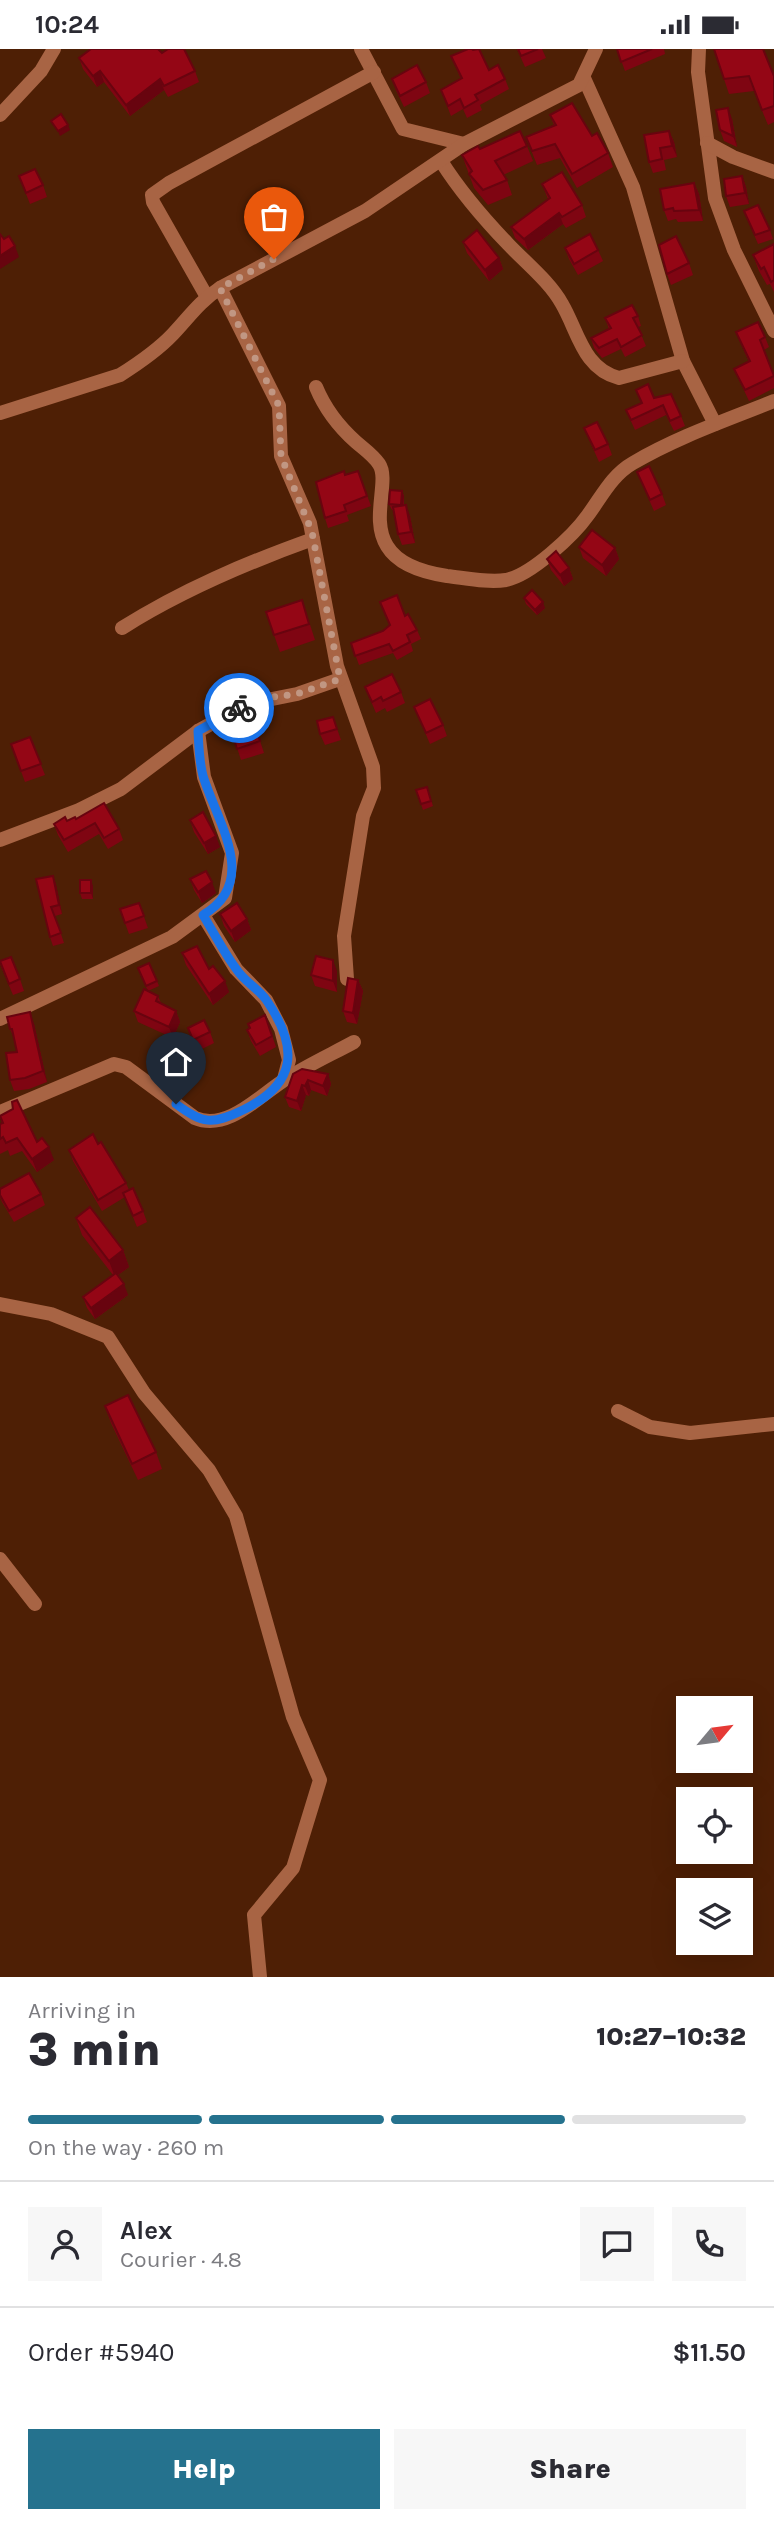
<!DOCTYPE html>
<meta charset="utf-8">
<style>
body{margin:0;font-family:Karla,sans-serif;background:#f7f7f7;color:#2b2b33;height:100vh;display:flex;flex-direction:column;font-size:26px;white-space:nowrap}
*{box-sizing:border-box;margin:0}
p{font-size:23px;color:#7c7c81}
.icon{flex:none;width:38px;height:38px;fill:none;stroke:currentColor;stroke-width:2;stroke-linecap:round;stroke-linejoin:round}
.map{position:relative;height:1928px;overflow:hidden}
.sheet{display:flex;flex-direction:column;background:#fff;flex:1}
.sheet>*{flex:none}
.needle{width:46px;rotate:61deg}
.fabs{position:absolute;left:676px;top:1647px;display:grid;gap:14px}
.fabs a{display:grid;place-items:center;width:77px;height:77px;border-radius:0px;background:#fff;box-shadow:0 7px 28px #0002;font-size:35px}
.pin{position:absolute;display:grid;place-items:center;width:60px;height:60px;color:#fff;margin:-72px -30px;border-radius:50% 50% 50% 0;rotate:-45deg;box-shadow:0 0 7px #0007}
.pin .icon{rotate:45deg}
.courier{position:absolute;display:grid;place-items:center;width:70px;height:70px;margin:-35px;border:5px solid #1a73e8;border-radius:50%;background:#fff;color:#222;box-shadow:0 2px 9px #0007}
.headline em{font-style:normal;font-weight:800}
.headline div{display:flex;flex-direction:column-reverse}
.headline{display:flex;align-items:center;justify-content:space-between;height:119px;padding:0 28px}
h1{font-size:46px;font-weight:800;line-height:52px}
.bar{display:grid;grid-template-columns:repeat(4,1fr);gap:10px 7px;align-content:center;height:84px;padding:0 28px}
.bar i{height:9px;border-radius:5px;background:#e1e1e2}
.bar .active{background:#25728e}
.bar p{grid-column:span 4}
.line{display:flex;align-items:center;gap:18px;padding:0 28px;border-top:2px solid #e1e1e2}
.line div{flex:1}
.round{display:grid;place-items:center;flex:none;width:74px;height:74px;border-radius:0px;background:#f7f7f7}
.cta{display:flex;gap:14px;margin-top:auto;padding:14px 28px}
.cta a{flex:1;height:80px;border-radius:0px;background:#25728e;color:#fff;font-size:28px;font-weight:800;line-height:80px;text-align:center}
.cta a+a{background:#f7f7f7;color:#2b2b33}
.status{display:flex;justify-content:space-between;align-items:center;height:49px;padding:0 35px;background:#fff;direction:ltr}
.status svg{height:19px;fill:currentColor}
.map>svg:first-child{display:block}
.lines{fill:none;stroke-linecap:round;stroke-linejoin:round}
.minor{stroke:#a86444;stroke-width:14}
.wall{fill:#7f0512}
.shaded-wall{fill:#68040f}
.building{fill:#940615;stroke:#68040f;stroke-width:2}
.done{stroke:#c19783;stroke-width:7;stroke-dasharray:0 12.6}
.route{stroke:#1a73e8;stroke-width:9}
</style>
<div class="status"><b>10:24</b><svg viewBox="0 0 49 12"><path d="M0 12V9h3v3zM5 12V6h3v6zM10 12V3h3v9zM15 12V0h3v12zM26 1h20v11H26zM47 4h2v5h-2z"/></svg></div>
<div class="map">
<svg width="774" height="1928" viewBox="0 0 774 1928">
<rect width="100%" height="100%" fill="#4e1f05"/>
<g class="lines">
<g class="minor">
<path d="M361 0 403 80 464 95"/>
<path d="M699 0 698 23 715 149 734 201 774 282"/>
<path d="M584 29 633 138 683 312 715 375"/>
<path d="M0 66 41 22 54 0"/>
<path d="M707 94 733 108 774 123"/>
<path d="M441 112C460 142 483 169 508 195 526 214 550 233 562 255 578 282 583 320 619 329L683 312"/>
<path d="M220 239 279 357 281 407 310 474 337 617 373 718 374 739 363 767 344 887 347 930"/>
<path d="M207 248 153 153 152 146 169 134 374 23"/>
<path d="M316 338C325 360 338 377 356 393 364 400 373 406 379 415 390 431 370 470 387 497 399 517 427 524 447 527 465 529 488 534 506 531 531 526 573 487 588 466 602 447 612 426 633 414 677 388 727 371 774 352"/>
<path d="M0 364 120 326C139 314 157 302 173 285 189 268 200 252 220 239L365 162 464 95 579 36 596 0"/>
<path d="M122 579C182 541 246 514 313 490"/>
<path d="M0 791 79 761 121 740 198 682 247 655 297 645 340 630"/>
<path d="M203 866 236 920 266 951 281 980 289 1011 284 1030"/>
<path d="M0 970 172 888 225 849 232 804 204 728 198 682"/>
<path d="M0 1063 114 1015 126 1018 195 1069C228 1083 261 1045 286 1030 308 1016 332 1005 354 993"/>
<path d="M0 1255 51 1265 108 1288 144 1344 209 1421 236 1467 293 1668 320 1731 293 1819 254 1866 260 1928"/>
<path d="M618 1362 650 1378 690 1384 774 1375"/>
<path d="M0 1510 35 1555"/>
</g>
</g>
<g class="wall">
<path d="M517 0H542L546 9 525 18Z"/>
<path d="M617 0H664L665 5 625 22Z"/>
<path d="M714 0 774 27V73L768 76 754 42 729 45Z"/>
<path d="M162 4 195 22 199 33 168 48 164 41 130 67 104 33 97 38 83 20 79 9Z"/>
<path d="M451 7 489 21 505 30 509 40 480 56 482 61 467 69 463 60 451 67 441 41 461 30Z"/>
<path d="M392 30 426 33 430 44 404 58 396 41Z"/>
<path d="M550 66 592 87 608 104 613 118 577 139 560 109 537 116 526 88 554 76Z"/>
<path d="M732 70 737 98 724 92 720 81Z"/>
<path d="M669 82 674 93 677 108 664 111 666 121 653 124 649 113Z"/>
<path d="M527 97 533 112 503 126 507 131 512 146 488 156 474 139 462 106 480 100Z"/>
<path d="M19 127 43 136 47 148 30 155Z"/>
<path d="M742 127 746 138 749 155 730 158 726 147Z"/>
<path d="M694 134 699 145 703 172 678 173 676 170 668 172 664 161Z"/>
<path d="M542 135 582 156 586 168 566 179 563 175 528 201 515 189 511 178 548 150Z"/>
<path d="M744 162 770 181 773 190 758 195Z"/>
<path d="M463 193 499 209 503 220 489 232 467 204Z"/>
<path d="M774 195V243L770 235 767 236 759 222 753 206Z"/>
<path d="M565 199 598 201 603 212 578 226 569 210Z"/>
<path d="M689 214 693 226 671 236 667 225Z"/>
<path d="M638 267 641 277 638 278 646 297 625 308 621 300 602 309 594 299 591 289 609 280 605 269Z"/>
<path d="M736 283 765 288 769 298 764 301 774 326V339L749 352 734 320 749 313Z"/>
<path d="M636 341 654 349 681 367 685 377 674 382 666 366 635 381 626 361 641 354Z"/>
<path d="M584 379 608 395 612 406 599 413Z"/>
<path d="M358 422 371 457 347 466 349 472 328 479 325 469 345 426Z"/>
<path d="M637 423 662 445 666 456 654 462Z"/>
<path d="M402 442 404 447V456L410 467 415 494 402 496 398 485 393 461H392L389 455Z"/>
<path d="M579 498 615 499 619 510 606 527 583 509Z"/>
<path d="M547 510 569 519 573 530 564 537 551 521Z"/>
<path d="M524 549 545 559 537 566 526 555Z"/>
<path d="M302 551 315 591 280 603 266 563Z"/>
<path d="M405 567 417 581 421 590 411 595 413 602 397 611 393 604 359 616 351 594 383 582Z"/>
<path d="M365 638 401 643 405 654 387 663 385 659 376 664Z"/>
<path d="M414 658 443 676 447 687 430 695Z"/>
<path d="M250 661 264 704 241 711 227 668Z"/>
<path d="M333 668 341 691 325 696 320 685Z"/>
<path d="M30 688 45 726 25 733 11 695Z"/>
<path d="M427 738 433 757 423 761 416 741Z"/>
<path d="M76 770 119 780 123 791 108 800 99 785 68 803 58 786 54 775Z"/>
<path d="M190 771 220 798 208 805 194 783Z"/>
<path d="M53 827 56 836 62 865 55 867 64 894 53 897 50 888Z"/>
<path d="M190 830 216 844 202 854 194 841Z"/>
<path d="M93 837V850H82L80 844Z"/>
<path d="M139 854 148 879 129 885 120 860Z"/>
<path d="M220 865 247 870 251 881 235 893 224 877Z"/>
<path d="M182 904 209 920 229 943 213 956 186 916Z"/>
<path d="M0 915 20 930 24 942 13 946Z"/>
<path d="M337 922V943L315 937 311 926Z"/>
<path d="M140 925 157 932 159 937 148 942Z"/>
<path d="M358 931 363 942 357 975 347 973 343 962Z"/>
<path d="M158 947 161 954 176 962 180 973 173 989 138 973 134 962Z"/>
<path d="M265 966 276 998 260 1007 251 992 247 981Z"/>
<path d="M34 975 47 1033 29 1040 14 1042 10 1031 17 1003 15 991 10 980Z"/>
<path d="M188 979 210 983 214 994 198 1002Z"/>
<path d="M293 1025H328L331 1035 327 1047 311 1041 309 1047 306 1046 301 1062 289 1058 285 1048Z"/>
<path d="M0 1068 37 1093 54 1111 37 1123 22 1102 10 1107 8 1101 0 1105V1075L2 1074Z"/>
<path d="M98 1095 126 1134 129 1141 143 1162 147 1173 137 1178 125 1148 102 1162 73 1112 69 1101Z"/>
<path d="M0 1140 41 1145 45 1156 14 1173 2 1153 0 1148Z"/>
<path d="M76 1169 123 1201 129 1218 118 1226 128 1246 95 1270 87 1259 83 1248 113 1226 82 1186Z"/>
<path d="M105 1357 156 1403 162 1420 138 1431 111 1374Z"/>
</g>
<g class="shaded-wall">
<path d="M100 22 104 33 97 38 93 27Z"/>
<path d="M160 30 164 41 130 67 126 56Z"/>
<path d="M728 59 732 70 737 98 733 87Z"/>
<path d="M68 76 70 81 60 87 58 82Z"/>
<path d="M669 82 674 93 677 108 672 97Z"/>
<path d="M742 127 746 138 749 155 745 144Z"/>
<path d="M694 134 699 145 703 172 699 161Z"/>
<path d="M559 164 563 175 528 201 524 190Z"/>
<path d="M15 197 19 208 0 220V207Z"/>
<path d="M499 209 503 220 489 232 485 221Z"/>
<path d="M402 442 404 447 403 461 401 456Z"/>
<path d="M406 456 410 467 415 494 411 483Z"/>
<path d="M615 499 619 510 606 527 602 516Z"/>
<path d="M569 519 573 530 564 537 560 526Z"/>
<path d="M543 553 545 559 537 566 535 561Z"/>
<path d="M216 787 220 798 208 805 204 794Z"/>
<path d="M53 827 56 836 62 865 59 856Z"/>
<path d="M91 831 93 837V850L91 844Z"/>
<path d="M212 833 216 844 202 854 198 843Z"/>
<path d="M247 870 251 881 235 893 231 882Z"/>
<path d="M333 911 337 922V943L333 932Z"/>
<path d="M358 931 363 942 357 975 353 964Z"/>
<path d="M225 932 229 943 213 956 209 945Z"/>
<path d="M176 962 180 973 173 989 169 978Z"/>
<path d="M30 963 34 975 47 1033 43 1022Z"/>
<path d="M328 1025 331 1035 327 1047 323 1037Z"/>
<path d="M308 1031 311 1041 309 1047 305 1037Z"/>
<path d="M302 1036 306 1046 301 1062 297 1052Z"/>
<path d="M49 1098 54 1111 37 1123 32 1110Z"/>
<path d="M123 1201 129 1218 115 1228 109 1212Z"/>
<path d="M124 1235 128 1246 95 1270 91 1259Z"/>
</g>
<g class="building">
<path d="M91 0H158L162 4 168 0H184L195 22 164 37 160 30 126 56 100 22 93 27 79 9Z"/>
<path d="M468 0H472L473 1 479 0 489 21 498 16 505 30 475 46 478 51 464 59 460 50 448 57 441 41 462 29 451 7Z"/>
<path d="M518 0H538L521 7Z"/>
<path d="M617 0H652L621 13Z"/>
<path d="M714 0H763L774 27V57L762 61 749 27 724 30Z"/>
<path d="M417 16 426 33 400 47 392 30Z"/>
<path d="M572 54 592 87 597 84 608 104 572 125 555 95 532 102 526 88 556 76 550 66Z"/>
<path d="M728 59 733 87 720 81 716 61Z"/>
<path d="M61 65 68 76 58 82 51 72Z"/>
<path d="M520 82 527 97 495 112 507 131 483 141 469 125 472 122 462 106 478 97 480 100Z"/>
<path d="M669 82 672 97 660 99 662 110 649 113 644 86Z"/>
<path d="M35 120 43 136 26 144 19 127Z"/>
<path d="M562 123 582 156 562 168 559 164 524 190 511 178 550 149 542 135Z"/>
<path d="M742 127 745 144 726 147 724 130Z"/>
<path d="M694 134 699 161 674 162 673 159 664 161 660 140Z"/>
<path d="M758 156 770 181 755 186 744 162Z"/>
<path d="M477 181 499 209 485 221 463 193Z"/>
<path d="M0 185 4 190 9 187 15 197 0 207Z"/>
<path d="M590 185 598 201 574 215 565 199Z"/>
<path d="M676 187 689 214 667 225 659 196Z"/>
<path d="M774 195V231L771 233 764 218 761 220 753 206Z"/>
<path d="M632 256 638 267 633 269 642 286 621 298 617 290 599 299 591 289 611 279 605 269Z"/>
<path d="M758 273 765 288 760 291 774 327 745 341 734 320 750 312 736 283Z"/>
<path d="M648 335 654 349 671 345 681 367 670 372 663 356 631 371 626 361 642 354 636 341Z"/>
<path d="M597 373 608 395 595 401 584 379Z"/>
<path d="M649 417 662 445 650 451 637 423Z"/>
<path d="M344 422 345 426 358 422 367 447 344 456 346 462 325 469 316 433Z"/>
<path d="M390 441 402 442 401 456 389 455Z"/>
<path d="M406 456 411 483 398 485 393 458Z"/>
<path d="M592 481 615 499 602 516 579 498Z"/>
<path d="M556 502 569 519 560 526 547 510Z"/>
<path d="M532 541 543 553 535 561 524 549Z"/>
<path d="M397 546 405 567 408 565 417 581 407 586 410 593 393 602 389 595 355 607 351 594 383 582 390 576 380 553Z"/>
<path d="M302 551 309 575 274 586 266 563Z"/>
<path d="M392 625 401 643 383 652 381 648 372 653 365 638Z"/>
<path d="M430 650 443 676 426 684 414 658Z"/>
<path d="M250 661 260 692 237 700 227 668Z"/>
<path d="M333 668 337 680 320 685 317 672Z"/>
<path d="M30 688 41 715 21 722 11 695Z"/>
<path d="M427 738 431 752 421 755 416 741Z"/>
<path d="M104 754 119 780 104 789 95 774 64 791 54 775 65 768 67 772 75 768 76 770Z"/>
<path d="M203 763 216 787 204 794 190 771Z"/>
<path d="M206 822 212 833 198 843 190 830Z"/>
<path d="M53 827 59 856 51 858 61 884 50 888 36 830Z"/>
<rect x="80" y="831" width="11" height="13"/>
<path d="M139 854 144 867 125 874 120 860Z"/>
<path d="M237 854 247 870 231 882 220 865Z"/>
<path d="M197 897 209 920 213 917 225 932 209 945 182 904Z"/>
<path d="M316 907 333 911V932L311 926Z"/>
<path d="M11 908 20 930 9 935 0 912Z"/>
<path d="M149 914 157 932 146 937 138 919Z"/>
<path d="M348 929 358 931 353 964 343 962Z"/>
<path d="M144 940 158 947 156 952 176 962 169 978 134 962Z"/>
<path d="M30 963 43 1022 25 1029 10 1031 6 1004 17 1003 12 980H10L7 968Z"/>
<path d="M265 966 272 987 256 996 247 981 250 979 248 975Z"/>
<path d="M204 971 210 983 193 991 188 979Z"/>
<path d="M302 1020 328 1025 323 1037 308 1031 305 1037 302 1036 297 1052 285 1048 293 1025Z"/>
<path d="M17 1051 37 1093 42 1089 49 1098 32 1110 17 1089 6 1094 3 1088 0 1090V1075L3 1074 0 1067 13 1060 12 1053Z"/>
<path d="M93 1085 98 1095 101 1093 126 1134 98 1151 69 1101Z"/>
<path d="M29 1124 41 1145 9 1162 0 1146V1140Z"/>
<path d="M133 1139 143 1162 133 1167 123 1144Z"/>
<path d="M90 1158 123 1201 109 1212 76 1169Z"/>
<path d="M116 1224 124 1235 91 1259 83 1248Z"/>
<path d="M128 1346 156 1403 132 1415 105 1357Z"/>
</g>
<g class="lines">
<path class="done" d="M239 659 258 650 297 645 340 630 312 483 281 407 279 357 220 239 274 210"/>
<path class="route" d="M176 1055C203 1075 212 1076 243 1061 297 1035 299 999 267 952 259 940 245 933 237 921 224 904 214 884 203 866 259 833 219 776 204 730 199 715 199 698 198 682L239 659"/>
</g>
</svg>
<div class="fabs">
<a><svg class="needle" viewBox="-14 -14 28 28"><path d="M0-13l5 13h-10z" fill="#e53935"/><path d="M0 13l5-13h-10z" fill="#7c7c81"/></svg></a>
<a><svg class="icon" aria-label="locate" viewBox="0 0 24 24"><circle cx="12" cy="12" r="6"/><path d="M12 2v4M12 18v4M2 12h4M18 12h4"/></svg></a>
<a><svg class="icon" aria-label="layers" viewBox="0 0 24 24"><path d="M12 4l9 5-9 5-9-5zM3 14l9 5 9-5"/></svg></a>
</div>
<div class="pin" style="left:274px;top:210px;background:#ea580c"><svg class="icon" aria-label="bag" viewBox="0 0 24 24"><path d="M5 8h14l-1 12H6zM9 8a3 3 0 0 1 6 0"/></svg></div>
<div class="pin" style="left:176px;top:1055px;background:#1f2937"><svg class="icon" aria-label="home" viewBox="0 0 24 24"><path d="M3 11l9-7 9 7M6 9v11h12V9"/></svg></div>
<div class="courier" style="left:239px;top:659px"><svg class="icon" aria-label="bike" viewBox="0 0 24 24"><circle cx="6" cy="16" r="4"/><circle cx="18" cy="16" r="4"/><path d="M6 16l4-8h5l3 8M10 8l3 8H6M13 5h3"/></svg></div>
</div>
<section class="sheet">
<div class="headline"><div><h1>3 min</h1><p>Arriving in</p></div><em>10:27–10:32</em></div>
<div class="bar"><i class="active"></i><i class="active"></i><i class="active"></i><i></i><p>On the way · 260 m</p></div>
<div class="line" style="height:126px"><a class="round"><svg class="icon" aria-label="person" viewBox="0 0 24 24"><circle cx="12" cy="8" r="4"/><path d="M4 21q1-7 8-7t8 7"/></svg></a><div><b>Alex</b><p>Courier · 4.8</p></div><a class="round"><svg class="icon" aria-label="chat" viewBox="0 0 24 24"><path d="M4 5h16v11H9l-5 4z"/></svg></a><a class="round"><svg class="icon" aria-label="phone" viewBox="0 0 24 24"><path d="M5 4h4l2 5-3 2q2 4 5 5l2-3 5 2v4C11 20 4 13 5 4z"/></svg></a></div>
<div class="line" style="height:91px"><div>Order #5940</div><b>$11.50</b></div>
<div class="cta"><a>Help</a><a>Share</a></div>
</section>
